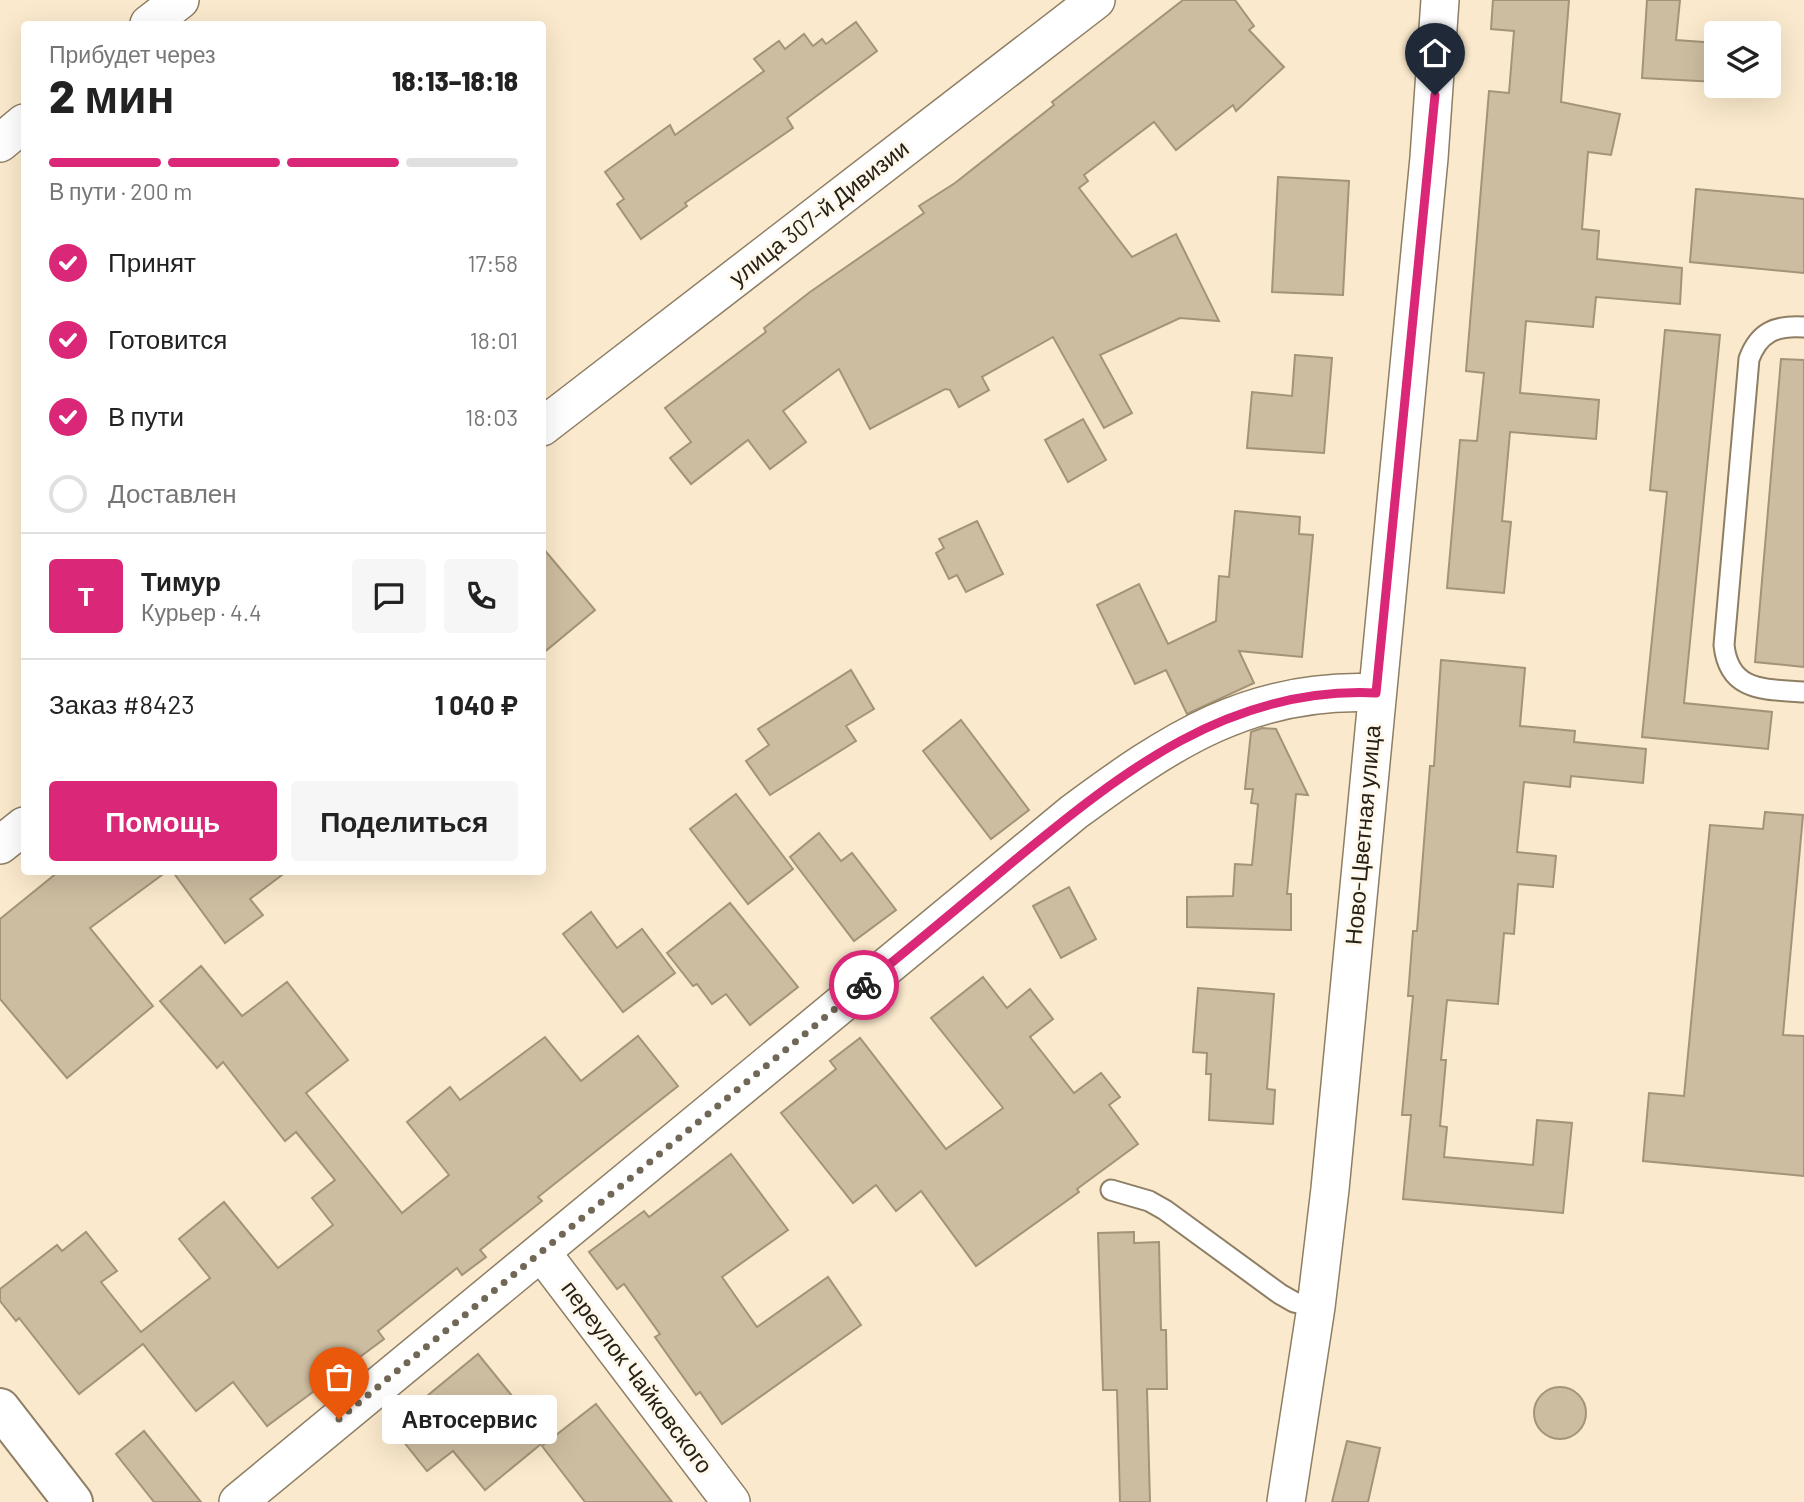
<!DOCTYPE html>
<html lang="ru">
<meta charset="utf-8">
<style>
body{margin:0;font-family:Barlow,sans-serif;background:#f6f6f6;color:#222;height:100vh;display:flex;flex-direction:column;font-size:26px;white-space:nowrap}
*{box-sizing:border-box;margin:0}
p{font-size:23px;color:#767676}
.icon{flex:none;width:38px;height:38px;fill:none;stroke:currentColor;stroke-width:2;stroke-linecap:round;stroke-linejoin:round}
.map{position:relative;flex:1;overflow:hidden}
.details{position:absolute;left:21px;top:21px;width:525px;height:854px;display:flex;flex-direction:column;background:#fff;border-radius:7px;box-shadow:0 7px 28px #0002}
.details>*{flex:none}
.controls{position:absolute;left:1704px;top:21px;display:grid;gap:14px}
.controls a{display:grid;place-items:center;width:77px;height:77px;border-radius:7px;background:#fff;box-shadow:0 7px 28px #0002;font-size:35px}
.pin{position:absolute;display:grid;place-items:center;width:60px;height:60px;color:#fff;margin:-72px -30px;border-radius:50% 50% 50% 0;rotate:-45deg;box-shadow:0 0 7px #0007}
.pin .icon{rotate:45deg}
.courier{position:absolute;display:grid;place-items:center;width:70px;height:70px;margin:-35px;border:5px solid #db2777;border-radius:50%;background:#fff;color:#222;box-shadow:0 2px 9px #0007}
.bubble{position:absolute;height:49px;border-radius:7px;background:#fff;box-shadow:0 7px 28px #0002;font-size:23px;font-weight:800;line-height:49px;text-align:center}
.head em{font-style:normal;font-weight:800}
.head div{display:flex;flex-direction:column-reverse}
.head{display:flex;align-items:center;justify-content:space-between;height:119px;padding:0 28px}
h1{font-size:46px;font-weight:800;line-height:52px}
.bar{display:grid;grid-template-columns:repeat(4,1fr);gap:10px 7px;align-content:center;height:84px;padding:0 28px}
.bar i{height:9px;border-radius:5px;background:#e0e0e0}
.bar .selected{background:#db2777}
.bar p{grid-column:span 4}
.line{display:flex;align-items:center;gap:18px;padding:0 28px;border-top:2px solid #e0e0e0}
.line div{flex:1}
.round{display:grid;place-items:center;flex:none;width:74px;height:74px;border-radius:7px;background:#f6f6f6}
ol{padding:0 28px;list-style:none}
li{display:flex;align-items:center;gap:21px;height:77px}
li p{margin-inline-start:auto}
li .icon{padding:7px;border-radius:50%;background:#db2777;color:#fff;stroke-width:4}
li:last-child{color:#767676}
li i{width:38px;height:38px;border:4px solid #e0e0e0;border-radius:50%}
.cta{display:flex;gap:14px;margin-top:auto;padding:14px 28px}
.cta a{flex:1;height:80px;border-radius:7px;background:#db2777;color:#fff;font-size:28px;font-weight:800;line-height:80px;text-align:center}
.cta a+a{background:#f6f6f6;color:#222}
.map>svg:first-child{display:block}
.building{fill:#cdbda0;stroke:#a39377;stroke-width:2}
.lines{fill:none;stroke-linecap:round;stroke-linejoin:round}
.service-casing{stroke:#8e7e64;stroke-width:23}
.minor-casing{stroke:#8e7e64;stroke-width:40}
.secondary-casing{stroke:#8e7e64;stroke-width:42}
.service{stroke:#fff;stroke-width:19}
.minor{stroke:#fff;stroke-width:37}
.secondary{stroke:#fff;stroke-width:38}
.done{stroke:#716756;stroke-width:7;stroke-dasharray:0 12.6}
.route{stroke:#db2777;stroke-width:9}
.labels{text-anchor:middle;stroke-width:6;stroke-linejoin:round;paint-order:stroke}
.street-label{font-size:23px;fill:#272116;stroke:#fff8ec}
</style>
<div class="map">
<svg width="1804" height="1502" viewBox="0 0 1804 1502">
<rect width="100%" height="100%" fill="#fae9cc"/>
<g class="building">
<path d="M1183 0H1235L1254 26 1249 30 1284 67 1236 111 1233 105 1176 150 1154 122 1084 175 1088 181 1079 188 1132 257 1176 234 1219 321 1180 318 1100 355 1132 413 1104 428 1053 337 982 377 989 390 959 407 950 390 945 389 870 429 839 369 783 411 806 442 770 469 748 440 691 484 670 458 691 442 665 408 766 332 764 328 810 292 924 213 919 206 955 183 1054 105 1052 102Z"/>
<path d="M1493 0H1569L1561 102 1620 114 1611 155 1588 152 1582 229 1599 231 1597 259 1682 268 1680 304 1596 297 1593 327 1526 321 1520 393 1599 400 1596 439 1510 432 1502 521 1511 522 1504 593 1447 588 1460 440 1477 441 1484 373 1466 371 1489 91 1509 93 1514 31 1491 29Z"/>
<path d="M1647 0H1680L1676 40 1717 43V82L1642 78Z"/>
<path d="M856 22 877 51 787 118 793 128 685 203 687 206 641 239 617 204 624 199 605 172 670 125 675 135 764 71 754 59 779 41 785 49 804 34 813 46 822 39 826 44Z"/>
<path d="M1278 177 1349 181 1343 295 1272 292Z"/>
<path d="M1696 189 1804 199V273L1690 262Z"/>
<path d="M1665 330 1720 335 1684 703 1772 712 1768 749 1642 737 1667 492 1650 490Z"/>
<path d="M1295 355 1332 358 1324 453 1247 448 1252 392 1292 396Z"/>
<path d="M1781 359 1804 360V667L1755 662Z"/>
<path d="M1083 419 1106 460 1068 482 1045 440Z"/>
<path d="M1235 511 1300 517 1299 534 1313 535 1302 657 1239 651 1254 683 1187 714 1166 670 1135 684 1097 605 1139 584 1168 644 1216 621 1219 576 1229 577Z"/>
<path d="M977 521 1003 574 966 592 957 575 949 579 936 553 944 548 939 539Z"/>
<path d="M542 547 595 610 542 654Z"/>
<path d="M1441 660 1525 668 1520 726 1575 731 1574 742 1646 749 1643 783 1571 776 1570 787 1524 782 1517 852 1556 856 1553 887 1518 884 1514 934 1504 933 1498 1004 1447 1000 1441 1060H1446L1440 1126 1447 1127 1444 1157 1533 1165 1537 1120 1572 1123 1563 1213 1403 1199 1411 1115H1402L1413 996H1408L1413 931H1417L1430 766H1434Z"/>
<path d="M851 670 874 709 846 726 856 741 770 795 746 761 769 745 758 729Z"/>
<path d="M961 720 1029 810 991 839 923 751Z"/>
<path d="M1262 728 1276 729 1308 795 1296 794 1287 894H1291V930L1187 927V897L1233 896 1235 864 1252 865 1258 804 1251 803 1253 789H1245L1251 732Z"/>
<path d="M736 794 793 869 748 904 690 829Z"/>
<path d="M1765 812 1803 815 1783 1035 1804 1036V1176L1643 1161 1649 1093 1684 1096 1710 825 1763 829Z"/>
<path d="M819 833 841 861 852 853 896 910 854 941 790 857Z"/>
<path d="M58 872H166L90 928 153 1006 67 1078 0 999V919Z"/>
<path d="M173 872H286L250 899 263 915 225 943Z"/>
<path d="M1069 887 1096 939 1061 958 1033 906Z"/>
<path d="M730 903 798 987 750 1025 726 994 712 1004 697 984 693 986 667 953Z"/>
<path d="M591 912 617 948 642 929 675 973 623 1012 563 934Z"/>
<path d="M201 966 242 1016 287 982 348 1060 306 1093 402 1213 449 1175 407 1122 450 1087 460 1100 545 1037 581 1081 638 1036 678 1086 538 1197 542 1201 480 1250 486 1257 462 1275 457 1268 378 1331 384 1339 267 1426 233 1382 196 1411 143 1344 79 1394 19 1318 16 1321 0 1301V1289L57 1245 62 1251 86 1232 117 1271 101 1282 141 1332 210 1278 179 1239 224 1202 278 1268 333 1225 312 1198 335 1180 296 1132 285 1141 223 1062 217 1068 160 1001Z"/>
<path d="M983 977 1007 1008 1030 989 1053 1019 1030 1037 1074 1093 1101 1073 1120 1097 1109 1105 1138 1144 1077 1189 1079 1192 976 1266 921 1191 896 1211 876 1185 853 1203 781 1113 836 1069 830 1061 860 1038 946 1149 1003 1108 931 1018Z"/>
<path d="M1198 988 1274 994 1267 1089 1275 1090 1273 1124 1209 1120 1211 1074H1206L1207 1053 1193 1052Z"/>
<path d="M731 1154 788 1230 722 1277 757 1327 828 1277 861 1325 722 1424 700 1392 696 1395 655 1337 660 1334 624 1284 617 1289 589 1252 644 1211 649 1217Z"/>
<path d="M1134 1232V1243L1159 1242 1161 1330H1166L1167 1389H1147L1150 1502H1120L1117 1390H1103L1098 1233Z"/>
<path d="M478 1354 547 1439 485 1490 453 1451 427 1471 388 1422 413 1401 416 1405Z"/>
<circle cx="1560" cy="1413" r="26"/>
<path d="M596 1404 672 1502H585L542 1446Z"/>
<path d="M144 1431 201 1502H154L116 1454Z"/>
<path d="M1347 1441 1380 1448 1368 1502H1332Z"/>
</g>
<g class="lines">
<defs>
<g id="service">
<path d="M1804 327C1776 325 1759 332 1749 359L1724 645C1729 693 1766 689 1804 692"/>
<path d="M1111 1190 1149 1201 1165 1210 1280 1294 1294 1302 1316 1307"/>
</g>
<g id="minor">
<path d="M149 24 180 0"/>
<path d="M0 143 24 123"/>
<path d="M542 427 1096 0"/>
<path d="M0 845 24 826"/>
<path d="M542 1253 731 1502"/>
<path d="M238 1502 1074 812C1170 741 1251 687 1376 693"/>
<path d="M1286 1502 1316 1307 1330 1189 1429 158 1440 0"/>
</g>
<path id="secondary" d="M0 1408 73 1502"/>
</defs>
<use href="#service" class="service-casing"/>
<use href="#minor" class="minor-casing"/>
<use href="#secondary" class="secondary-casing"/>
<use href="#service" class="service"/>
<use href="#minor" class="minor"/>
<use href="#secondary" class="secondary"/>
</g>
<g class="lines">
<path class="done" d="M339 1419 864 985"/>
<path class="route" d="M864 985C915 944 965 902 1015 860 1122 772 1229 686 1376 693L1435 95"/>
</g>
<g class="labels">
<g class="street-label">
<text transform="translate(819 213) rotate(-38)" y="8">улица 307-й Дивизии</text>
<text transform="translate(1363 835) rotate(-85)" y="8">Ново-Цветная улица</text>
<text transform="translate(637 1377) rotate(53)" y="8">переулок Чайковского</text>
</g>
</g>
</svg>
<div class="controls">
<a><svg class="icon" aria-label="layers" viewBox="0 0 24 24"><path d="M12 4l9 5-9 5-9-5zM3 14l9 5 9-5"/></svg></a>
</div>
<div class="pin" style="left:339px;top:1419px;background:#ea580c"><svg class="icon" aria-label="bag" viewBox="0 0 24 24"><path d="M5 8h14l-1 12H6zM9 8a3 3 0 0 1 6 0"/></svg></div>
<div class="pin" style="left:1435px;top:95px;background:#1f2937"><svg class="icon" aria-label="home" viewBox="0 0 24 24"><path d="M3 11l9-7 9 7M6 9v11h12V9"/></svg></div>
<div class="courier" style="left:864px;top:985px"><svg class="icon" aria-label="bike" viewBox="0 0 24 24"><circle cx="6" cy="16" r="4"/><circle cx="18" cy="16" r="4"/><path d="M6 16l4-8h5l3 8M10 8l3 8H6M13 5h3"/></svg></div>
<div class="bubble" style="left:382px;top:1395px;width:175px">Автосервис</div>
<section class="details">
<div class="head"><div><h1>2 мин</h1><p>Прибудет через</p></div><em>18:13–18:18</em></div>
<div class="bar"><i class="selected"></i><i class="selected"></i><i class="selected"></i><i></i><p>В пути · 200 m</p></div>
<ol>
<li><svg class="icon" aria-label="check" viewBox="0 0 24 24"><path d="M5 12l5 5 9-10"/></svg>Принят<p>17:58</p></li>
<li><svg class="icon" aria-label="check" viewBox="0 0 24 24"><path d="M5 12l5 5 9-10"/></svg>Готовится<p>18:01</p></li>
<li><svg class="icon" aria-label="check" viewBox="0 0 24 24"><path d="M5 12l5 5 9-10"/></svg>В пути<p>18:03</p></li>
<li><i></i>Доставлен</li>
</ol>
<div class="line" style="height:126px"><b class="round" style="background:#db2777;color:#fff">Т</b><div><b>Тимур</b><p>Курьер · 4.4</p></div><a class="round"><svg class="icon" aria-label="chat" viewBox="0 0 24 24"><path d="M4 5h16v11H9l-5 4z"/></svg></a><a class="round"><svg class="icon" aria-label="phone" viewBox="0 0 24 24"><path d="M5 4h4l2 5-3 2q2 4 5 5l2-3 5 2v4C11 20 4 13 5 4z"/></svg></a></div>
<div class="line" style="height:91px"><div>Заказ #8423</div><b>1 040 ₽</b></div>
<div class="cta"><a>Помощь</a><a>Поделиться</a></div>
</section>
</div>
